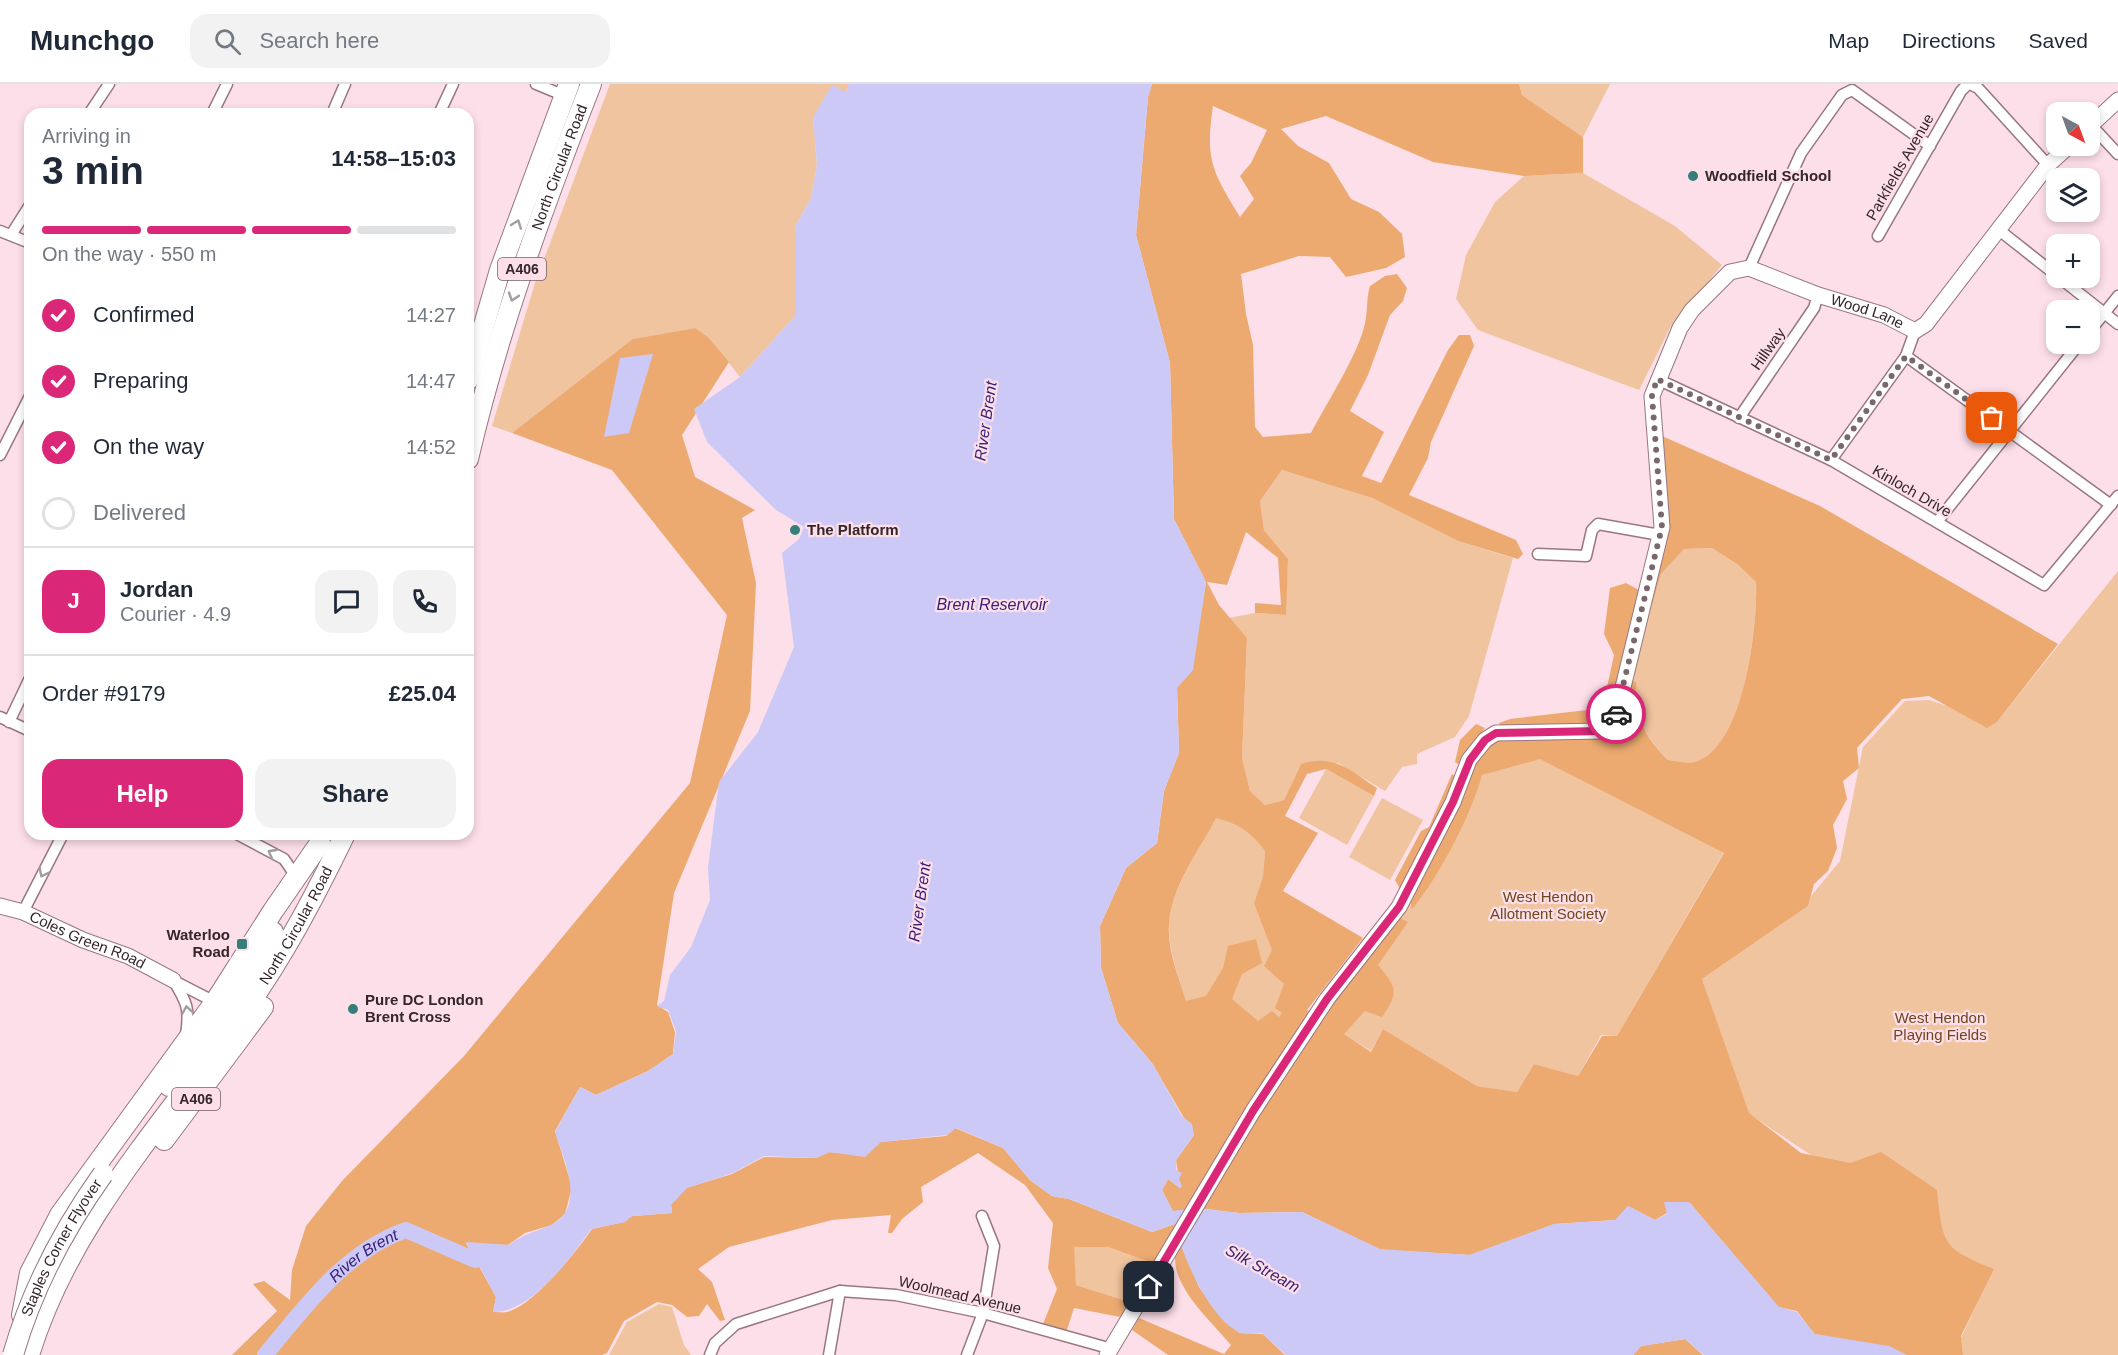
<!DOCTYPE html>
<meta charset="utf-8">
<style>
body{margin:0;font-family:Arial,sans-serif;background:#f2f2f3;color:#1f2937;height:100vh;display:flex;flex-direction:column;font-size:22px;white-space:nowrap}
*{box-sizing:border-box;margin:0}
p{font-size:20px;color:#747a83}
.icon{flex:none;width:33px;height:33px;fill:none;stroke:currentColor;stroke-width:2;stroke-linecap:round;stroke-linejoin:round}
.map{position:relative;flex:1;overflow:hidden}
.details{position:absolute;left:24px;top:24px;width:450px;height:732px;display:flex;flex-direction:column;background:#fff;border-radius:18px;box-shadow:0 3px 9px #0003}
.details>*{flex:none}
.needle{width:39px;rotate:139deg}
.fabs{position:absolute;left:2046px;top:18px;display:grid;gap:12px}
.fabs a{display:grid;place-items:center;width:54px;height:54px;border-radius:12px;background:#fff;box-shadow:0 3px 9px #0003;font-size:30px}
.pin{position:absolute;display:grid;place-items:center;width:51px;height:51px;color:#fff;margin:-26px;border-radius:12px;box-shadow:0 3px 9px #0006}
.courier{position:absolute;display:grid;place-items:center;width:60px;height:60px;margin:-30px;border:4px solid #db2777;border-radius:50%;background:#fff;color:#222;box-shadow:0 2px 8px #0007}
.headline em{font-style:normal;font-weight:600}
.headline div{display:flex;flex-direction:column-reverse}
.headline{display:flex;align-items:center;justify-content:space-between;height:102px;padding:0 18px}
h1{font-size:39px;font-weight:600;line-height:45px}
.bar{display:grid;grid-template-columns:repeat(4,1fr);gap:9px 6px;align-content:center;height:72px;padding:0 18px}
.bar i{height:8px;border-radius:4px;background:#e0e1e3}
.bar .selected{background:#db2777}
.bar p{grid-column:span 4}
.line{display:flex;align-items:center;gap:15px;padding:0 18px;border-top:2px solid #e0e1e3}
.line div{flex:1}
.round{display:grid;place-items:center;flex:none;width:63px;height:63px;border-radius:18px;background:#f2f2f3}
ol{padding:0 18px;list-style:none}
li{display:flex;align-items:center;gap:18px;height:66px}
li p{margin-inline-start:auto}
li .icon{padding:6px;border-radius:50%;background:#db2777;color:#fff;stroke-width:4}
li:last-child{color:#747a83}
li i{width:33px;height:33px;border:3px solid #e0e1e3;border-radius:50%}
.primary-button{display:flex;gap:12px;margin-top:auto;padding:12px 18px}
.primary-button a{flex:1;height:69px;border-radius:18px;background:#db2777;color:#fff;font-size:24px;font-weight:600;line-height:69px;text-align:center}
.primary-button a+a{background:#f2f2f3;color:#1f2937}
header{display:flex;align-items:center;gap:36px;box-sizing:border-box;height:84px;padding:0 30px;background:#fff;border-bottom:2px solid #e0e1e3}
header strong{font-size:28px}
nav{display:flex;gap:33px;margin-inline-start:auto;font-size:21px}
.search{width:420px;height:54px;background:#f2f2f3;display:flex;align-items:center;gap:15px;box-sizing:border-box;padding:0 21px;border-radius:18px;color:#747a83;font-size:22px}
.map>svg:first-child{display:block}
.green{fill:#f0c49f}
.forest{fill:#ecaa71;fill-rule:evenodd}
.water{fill:#cdc9f7}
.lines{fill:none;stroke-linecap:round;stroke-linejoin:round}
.river{stroke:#cdc9f7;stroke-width:16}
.street-casing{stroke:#987682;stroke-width:13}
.secondary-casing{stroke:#987682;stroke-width:17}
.highway-casing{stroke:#987682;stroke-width:22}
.street{stroke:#fff;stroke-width:10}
.secondary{stroke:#fff;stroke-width:15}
.highway{stroke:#fff;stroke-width:20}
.highway-bridge-casing{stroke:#987682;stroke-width:22;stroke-linecap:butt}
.highway-bridge{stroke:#fff;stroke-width:20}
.oneway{stroke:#a49da0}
.done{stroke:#7a676e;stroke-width:6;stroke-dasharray:0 10.8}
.route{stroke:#db2777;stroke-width:8}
.poi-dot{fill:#367e7a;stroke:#fddfe9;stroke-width:2}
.labels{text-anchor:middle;stroke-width:4.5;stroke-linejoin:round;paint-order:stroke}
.shield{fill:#fddfe9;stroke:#705e64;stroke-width:1.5}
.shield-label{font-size:14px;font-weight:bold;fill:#34262b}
.street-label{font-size:15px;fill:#34262b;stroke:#fddfe9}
.poi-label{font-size:15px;font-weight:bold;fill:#34262b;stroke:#fddfe9;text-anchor:start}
.park-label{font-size:15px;fill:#70451b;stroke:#fddfe9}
.water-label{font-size:16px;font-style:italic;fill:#382177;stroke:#fddfe9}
</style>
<header>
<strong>Munchgo</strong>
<div class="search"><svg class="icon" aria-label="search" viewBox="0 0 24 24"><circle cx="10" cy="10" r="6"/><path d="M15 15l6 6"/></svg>Search here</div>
<nav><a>Map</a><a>Directions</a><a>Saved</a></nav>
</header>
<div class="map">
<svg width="2118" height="1271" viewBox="0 0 2118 1271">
<rect width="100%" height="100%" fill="#fddfe9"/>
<g class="green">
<path d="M610 0H849L846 8 813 33 817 81 811 114 795 143V232L740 293 708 253 695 244 634 255 512 349 492 342 535 199Z"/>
<path d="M1519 0H1610L1583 53 1522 11Z"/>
<path d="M1583 89 1675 142 1722 181 1670 244 1639 306 1478 246 1456 215 1466 171 1495 118 1524 92Z"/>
<path d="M1282 386 1372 414 1458 457 1513 474 1469 632 1455 653 1417 670V680L1402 683 1385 707 1338 679 1301 680 1284 716 1265 721 1250 707 1242 674 1247 554 1228 534 1255 529 1285 531 1288 475 1264 446 1260 417Z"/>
<path d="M1712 464 1737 480 1756 498C1758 541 1744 664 1695 678 1688 680 1676 677 1668 676 1643 650 1637 635 1636 599L1627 596 1635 579 1661 490 1684 465Z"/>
<path d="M2118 487V1271H1963L1961 1254 1993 1185 1962 1172 1748 1029 1702 895 1808 822 1811 812 1840 777 1863 663 1905 617 1929 616 1997 638Z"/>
<path d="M1535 655 1541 675 1724 768 1617 952 1601 951 1578 992 1534 980 1517 1008 1477 1002 1383 945 1371 967 1321 936 1350 894 1478 673Z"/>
<path d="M1326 685 1374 712 1347 761 1299 734Z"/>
<path d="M1382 714 1423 736 1390 796 1349 773Z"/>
<path d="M1216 733C1242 740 1249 746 1265 767L1263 792 1254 819 1298 908 1269 953 1186 918C1179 893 1168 866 1169 840 1172 802 1199 767 1216 733Z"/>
<path d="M1073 1163H1108L1155 1180 1133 1219 1076 1201Z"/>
<path d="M659 1220 672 1223 684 1261 691 1271H609L627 1238Z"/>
</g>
<g class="forest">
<path d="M1152 0H1519L1522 11 1583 53V89L1524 92 1433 78 1326 32 1281 45 1298 62 1329 79 1351 115 1379 128 1402 150 1405 173 1386 184 1346 193 1330 173 1299 172 1241 190 1246 230 1253 261 1255 343 1263 353 1311 349C1325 322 1360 267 1365 239 1368 226 1366 215 1370 202L1385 192 1397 190 1407 204 1403 217 1390 231 1368 291 1350 327 1384 348 1362 392 1381 399 1448 266 1459 251H1470L1474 262 1431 358 1428 374 1409 411 1516 456 1523 470 1518 475 1458 457 1372 414 1282 386 1260 417 1264 446 1288 475 1286 531 1255 529V519L1281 521 1278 474 1246 448 1227 501 1207 498 1219 521 1247 554 1242 674 1250 707 1265 721 1284 716 1301 680C1334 669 1351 687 1377 704L1374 712 1326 685 1307 690 1285 732 1318 749 1283 807 1363 854 1307 926 1322 937 1328 923 1400 834 1408 838 1378 881C1397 903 1399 909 1382 933L1365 927 1344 950 1371 968 1383 945 1477 1002 1517 1008 1534 980 1578 992 1602 952H1617L1724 769 1540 675 1482 691C1472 729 1438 795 1412 825L1410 815 1478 673 1493 656 1606 652 1627 596 1636 598C1637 634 1642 650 1668 676 1676 677 1688 680 1695 678 1744 664 1758 541 1756 498L1737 480 1712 464 1684 465 1661 490 1635 580 1660 474 1662 352 1820 422 2058 560 1997 638 1987 644 1929 612 1902 615 1857 664 1859 684 1843 697 1847 715 1833 741 1837 764 1828 787 1814 800 1808 822 1702 895 1749 1029 1801 1069 1850 1079 1881 1068 1937 1106C1943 1161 1942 1164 1994 1185L1961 1252 1963 1271H1906L1814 1250 1797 1227 1778 1223 1690 1119 1665 1118 1667 1129 1655 1136 1628 1122 1616 1136 1555 1140 1471 1171 1381 1166 1302 1128 1239 1129 1197 1124 1173 1128 1162 1106 1168 1095 1180 1104 1176 1076 1194 1051 1152 979 1118 939 1101 884 1100 842 1126 784 1157 759 1164 707 1179 669 1177 603 1191 588 1206 498 1174 435 1170 279 1136 151 1148 13ZM1213 22 1267 46 1251 79 1240 92 1254 115 1240 133C1212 87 1205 76 1213 22ZM1216 734C1239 740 1250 747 1265 767L1263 792 1254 819 1272 866 1264 882 1284 900 1275 924 1282 929 1279 933 1272 927 1258 937 1232 915 1242 890 1262 879 1256 855 1228 862 1223 884 1206 912 1186 917C1179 893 1167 866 1169 840 1172 801 1199 767 1216 734Z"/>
<path d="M695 244 708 253 729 278 682 351 695 393 755 426 742 434 756 499 750 627 674 809 657 921 668 928 675 948 673 970 648 987 596 1011 580 1003 555 1047 572 1103 565 1130 552 1141 525 1149 508 1161 466 1159 496 1213 493 1228C497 1228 503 1229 507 1228 533 1222 577 1167 592 1145L624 1138 632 1132 672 1129 671 1120 686 1104 732 1090 764 1073 815 1074 829 1068 865 1072 880 1058 946 1052 955 1044 1003 1064 1030 1096 1052 1112 1069 1115 1152 1148 1175 1140 1176 1146 1155 1180 1108 1163H1074L1076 1201 1133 1219 1125 1234 1074 1224 1065 1252 1041 1245 1057 1205 1048 1184 1053 1139 1025 1101 978 1069 921 1103 923 1118 902 1135 892 1149H888L891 1131 832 1136 729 1163 698 1185 712 1198 725 1236 720 1237 707 1220 699 1232 687 1233 672 1221 657 1218 624 1237 607 1269 602 1271H232L277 1227 253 1200 264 1197 290 1216 292 1186 306 1142 342 1097 464 972 690 699 727 531 612 386 512 349 633 255Z"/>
<path d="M1626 499 1639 506 1613 628 1602 642 1503 647 1499 639 1510 635 1587 626 1606 608 1614 571 1604 550 1610 504Z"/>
<path d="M1476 640 1485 644 1458 680 1455 678 1460 656Z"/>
<path d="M1452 690 1457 694 1400 805 1395 796 1421 747 1429 743Z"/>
<path d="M1179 1157 1199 1203 1225 1238 1240 1249 1263 1250 1285 1271H1168L1132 1246 1139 1234 1224 1270 1231 1261C1209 1234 1161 1195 1179 1157Z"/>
<path d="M1685 1255 1703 1271H1633L1641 1262Z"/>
</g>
<g class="water">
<path d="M849 0H1152L1148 13 1136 151 1170 279 1174 435 1206 498 1193 586 1177 604 1179 669 1164 707 1157 759 1126 784 1100 842 1101 884 1118 939 1152 979 1182 1032 1192 1040 1194 1051 1176 1076V1086L1182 1089 1179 1095 1182 1102 1180 1104 1168 1095 1162 1106 1173 1127 1197 1124 1239 1129 1302 1128 1380 1165 1469 1171 1554 1140 1615 1136 1628 1122 1655 1136 1667 1130 1664 1118H1689L1779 1223 1797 1228 1815 1250 1889 1262 1907 1271H1704L1685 1255 1641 1262 1633 1271H1286L1262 1249C1255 1249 1245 1251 1239 1248 1209 1234 1181 1170 1175 1140L1152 1148 1069 1115 1052 1112 1030 1096 1003 1064 956 1044 947 1051 881 1058 865 1073 830 1068 816 1074 764 1072 733 1089 687 1104 671 1121 672 1129 632 1132 625 1138 591 1145C571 1174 531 1229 493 1228L496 1213 466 1158 509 1161C525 1149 534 1149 551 1141 587 1123 564 1076 555 1048L580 1003 596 1011 648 987 673 970 676 947 668 926 657 922 664 917 670 891 691 863 710 816 708 783 719 698 758 648 794 563 782 469 799 455 804 443 776 426 707 358 694 325 740 293 795 232V143L811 114 817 81 813 33 832 1 846 8Z"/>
<path d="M653 270 629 349 604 353 620 274Z"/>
</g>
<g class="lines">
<path class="river" id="s1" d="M265 1271C305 1223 345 1167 406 1146L475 1176 498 1171"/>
<defs>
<g id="street">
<path d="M536 0 565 12"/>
<path d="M1970 0 1978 4 2048 81"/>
<path d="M89 30 109 0"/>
<path d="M212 30 227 0"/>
<path d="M332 30 345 0"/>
<path d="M439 30 453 0"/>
<path d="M2091 41 2118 70"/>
<path d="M1999 146 2056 191"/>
<path d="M0 147 30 159"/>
<path d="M11 151 30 121"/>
<path d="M1878 152 1961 7 1968 0"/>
<path d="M1749 184 1801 69 1842 11 1852 6 1930 62"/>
<path d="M2060 194 2118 240"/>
<path d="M2090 247 2118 212"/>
<path d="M1906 272 2111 421"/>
<path d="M1657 295 1831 376 2044 501 2118 412"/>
<path d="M1739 334 1814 224 1818 211"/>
<path d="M0 371 30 312"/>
<path d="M1831 376 1906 272 1915 247"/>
<path d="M1937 438 2079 260"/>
<path d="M1538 470 1586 472 1592 446 1598 440 1660 451"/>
<path d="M0 633 30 647"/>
<path d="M9 638 30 594"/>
<path d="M237 750 284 775 293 788 292 796"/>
<path d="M23 828 63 750"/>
<path d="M173 896C187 918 190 925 186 951"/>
<path d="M176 898 215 918"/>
<path d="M710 1271 715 1259 736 1240 840 1207 896 1211 983 1229 1112 1265"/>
<path d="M829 1271 840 1207"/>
<path d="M967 1271 983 1229 994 1162 982 1132"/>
</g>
<g id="secondary">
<path d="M2090 42 2118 16"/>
<path id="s2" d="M0 822 23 828 83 856 128 872 173 896"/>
<path id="s3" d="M1107 1271 1253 1027 1327 915 1399 823 1453 718 1469 676 1485 656 1496 649 1601 647 1612 639 1616 632 1662 443 1652 312 1680 244 1692 226 1730 188 1749 184 1818 211 1884 231 1915 247 1926 240 2048 81 2069 62"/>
</g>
<g id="highway">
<path d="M468 296 500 186 569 0"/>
<path id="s4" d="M468 375C498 246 543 123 591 0"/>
<path d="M169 1002 231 919 273 848"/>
<path d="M164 1056 263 923"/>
<path d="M22 1231 30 1189 60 1131 215 918 273 827 320 759"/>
<path id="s5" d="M29 1271C69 1140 163 1040 241 931 282 875 315 812 345 750"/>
</g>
</defs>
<use href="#street" class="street-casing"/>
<use href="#secondary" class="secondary-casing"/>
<use href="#highway" class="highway-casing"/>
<use href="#street" class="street"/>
<use href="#secondary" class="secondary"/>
<use href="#highway" class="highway"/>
<defs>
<g id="highway-bridge">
<path id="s6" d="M13 1271C32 1205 63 1146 103 1090"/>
</g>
</defs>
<use href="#highway-bridge" class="highway-bridge-casing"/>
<use href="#highway-bridge" class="highway-bridge"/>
</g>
<defs><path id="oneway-chevron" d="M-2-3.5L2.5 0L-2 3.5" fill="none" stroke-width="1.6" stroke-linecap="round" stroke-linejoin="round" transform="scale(1.5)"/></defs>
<g class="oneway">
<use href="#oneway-chevron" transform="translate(517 140) rotate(-70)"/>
<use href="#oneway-chevron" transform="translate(513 213) rotate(108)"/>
<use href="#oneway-chevron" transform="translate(272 769) rotate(-152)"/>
<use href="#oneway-chevron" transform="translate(43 789) rotate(117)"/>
<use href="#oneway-chevron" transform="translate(187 926) rotate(-99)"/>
</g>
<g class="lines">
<path class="done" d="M1616 630 1662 443 1652 312 1657 295 1831 376 1906 272 1992 334"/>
<path class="route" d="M1149 1203 1253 1027 1327 915 1399 823 1453 718 1470 676 1485 656 1496 649 1601 647 1612 639 1616 630"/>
</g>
<g class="poi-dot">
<circle cx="1693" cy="92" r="6"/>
<circle cx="795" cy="446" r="6"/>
<rect x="236" y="854" width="12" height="12" rx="3"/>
<circle cx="353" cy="925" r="6"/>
</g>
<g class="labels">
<g class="shield">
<rect x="498" y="174" width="48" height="22" rx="4.5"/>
<rect x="172" y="1004" width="48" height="22" rx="4.5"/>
</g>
<g class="shield-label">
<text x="522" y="190">A406</text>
<text x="196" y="1020">A406</text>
</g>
<g class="street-label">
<text transform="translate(1900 83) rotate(-60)" y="5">Parkfields Avenue</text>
<text dy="5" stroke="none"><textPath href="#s4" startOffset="306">North Circular Road</textPath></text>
<text dy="5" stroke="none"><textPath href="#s3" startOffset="1484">Wood Lane</textPath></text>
<text transform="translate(1768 265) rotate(-55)" y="5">Hillway</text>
<text transform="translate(1912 407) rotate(30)" y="5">Kinloch Drive</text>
<text dy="5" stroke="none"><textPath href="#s5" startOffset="508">North Circular Road</textPath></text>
<text dy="5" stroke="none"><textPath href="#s2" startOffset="94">Coles Green Road</textPath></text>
<text dy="5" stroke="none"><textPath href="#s6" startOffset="118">Staples Corner Flyover</textPath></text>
<text transform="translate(960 1211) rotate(13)" y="5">Woolmead Avenue</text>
</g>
<g class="poi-label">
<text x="1705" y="97">Woodfield School</text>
<text x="807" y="451">The Platform</text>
<text x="230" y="856" text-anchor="end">Waterloo<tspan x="230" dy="17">Road</tspan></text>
<text x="365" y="921">Pure DC London<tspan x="365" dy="17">Brent Cross</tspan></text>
</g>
<g class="park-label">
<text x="1548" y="818">West Hendon<tspan x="1548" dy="17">Allotment Society</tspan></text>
<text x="1940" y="939">West Hendon<tspan x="1940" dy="17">Playing Fields</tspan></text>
</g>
<g class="water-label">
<text transform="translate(985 337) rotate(-82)" y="6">River Brent</text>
<text x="992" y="526">Brent Reservoir</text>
<text transform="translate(919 818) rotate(-82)" y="6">River Brent</text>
<text dy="6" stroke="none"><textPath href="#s1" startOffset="141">River Brent</textPath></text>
<text transform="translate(1263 1184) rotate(29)" y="6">Silk Stream</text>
</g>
</g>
</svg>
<div class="fabs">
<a><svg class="needle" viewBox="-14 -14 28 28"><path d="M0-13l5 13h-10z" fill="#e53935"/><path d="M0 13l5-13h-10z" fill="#747a83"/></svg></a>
<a><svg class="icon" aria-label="layers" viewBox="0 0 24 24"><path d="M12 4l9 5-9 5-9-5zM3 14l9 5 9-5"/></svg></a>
<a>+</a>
<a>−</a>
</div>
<div class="pin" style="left:1992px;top:334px;background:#ea580c"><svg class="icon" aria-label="bag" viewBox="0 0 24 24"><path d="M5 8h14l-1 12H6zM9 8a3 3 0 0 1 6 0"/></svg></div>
<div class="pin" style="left:1149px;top:1203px;background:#1f2937"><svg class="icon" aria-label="home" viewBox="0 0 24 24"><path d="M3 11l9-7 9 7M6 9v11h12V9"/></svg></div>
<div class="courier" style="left:1616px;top:630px"><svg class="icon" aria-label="car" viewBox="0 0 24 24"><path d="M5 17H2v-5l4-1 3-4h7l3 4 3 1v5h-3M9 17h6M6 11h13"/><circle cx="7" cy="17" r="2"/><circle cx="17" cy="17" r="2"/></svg></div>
<section class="details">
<div class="headline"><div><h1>3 min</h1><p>Arriving in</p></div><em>14:58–15:03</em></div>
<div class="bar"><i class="selected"></i><i class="selected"></i><i class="selected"></i><i></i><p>On the way · 550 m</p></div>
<ol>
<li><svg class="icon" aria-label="check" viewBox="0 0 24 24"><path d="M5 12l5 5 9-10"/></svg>Confirmed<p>14:27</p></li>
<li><svg class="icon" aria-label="check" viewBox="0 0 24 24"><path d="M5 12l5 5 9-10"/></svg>Preparing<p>14:47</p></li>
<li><svg class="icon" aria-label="check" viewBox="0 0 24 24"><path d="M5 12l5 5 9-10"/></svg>On the way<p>14:52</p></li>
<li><i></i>Delivered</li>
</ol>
<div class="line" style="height:108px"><b class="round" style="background:#db2777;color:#fff">J</b><div><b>Jordan</b><p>Courier · 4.9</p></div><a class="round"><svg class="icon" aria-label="chat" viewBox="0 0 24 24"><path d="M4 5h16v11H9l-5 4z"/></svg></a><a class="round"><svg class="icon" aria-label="phone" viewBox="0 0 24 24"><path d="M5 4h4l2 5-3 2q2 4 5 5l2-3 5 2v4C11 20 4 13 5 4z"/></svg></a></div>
<div class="line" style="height:78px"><div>Order #9179</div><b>£25.04</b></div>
<div class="primary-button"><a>Help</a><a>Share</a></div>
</section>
</div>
